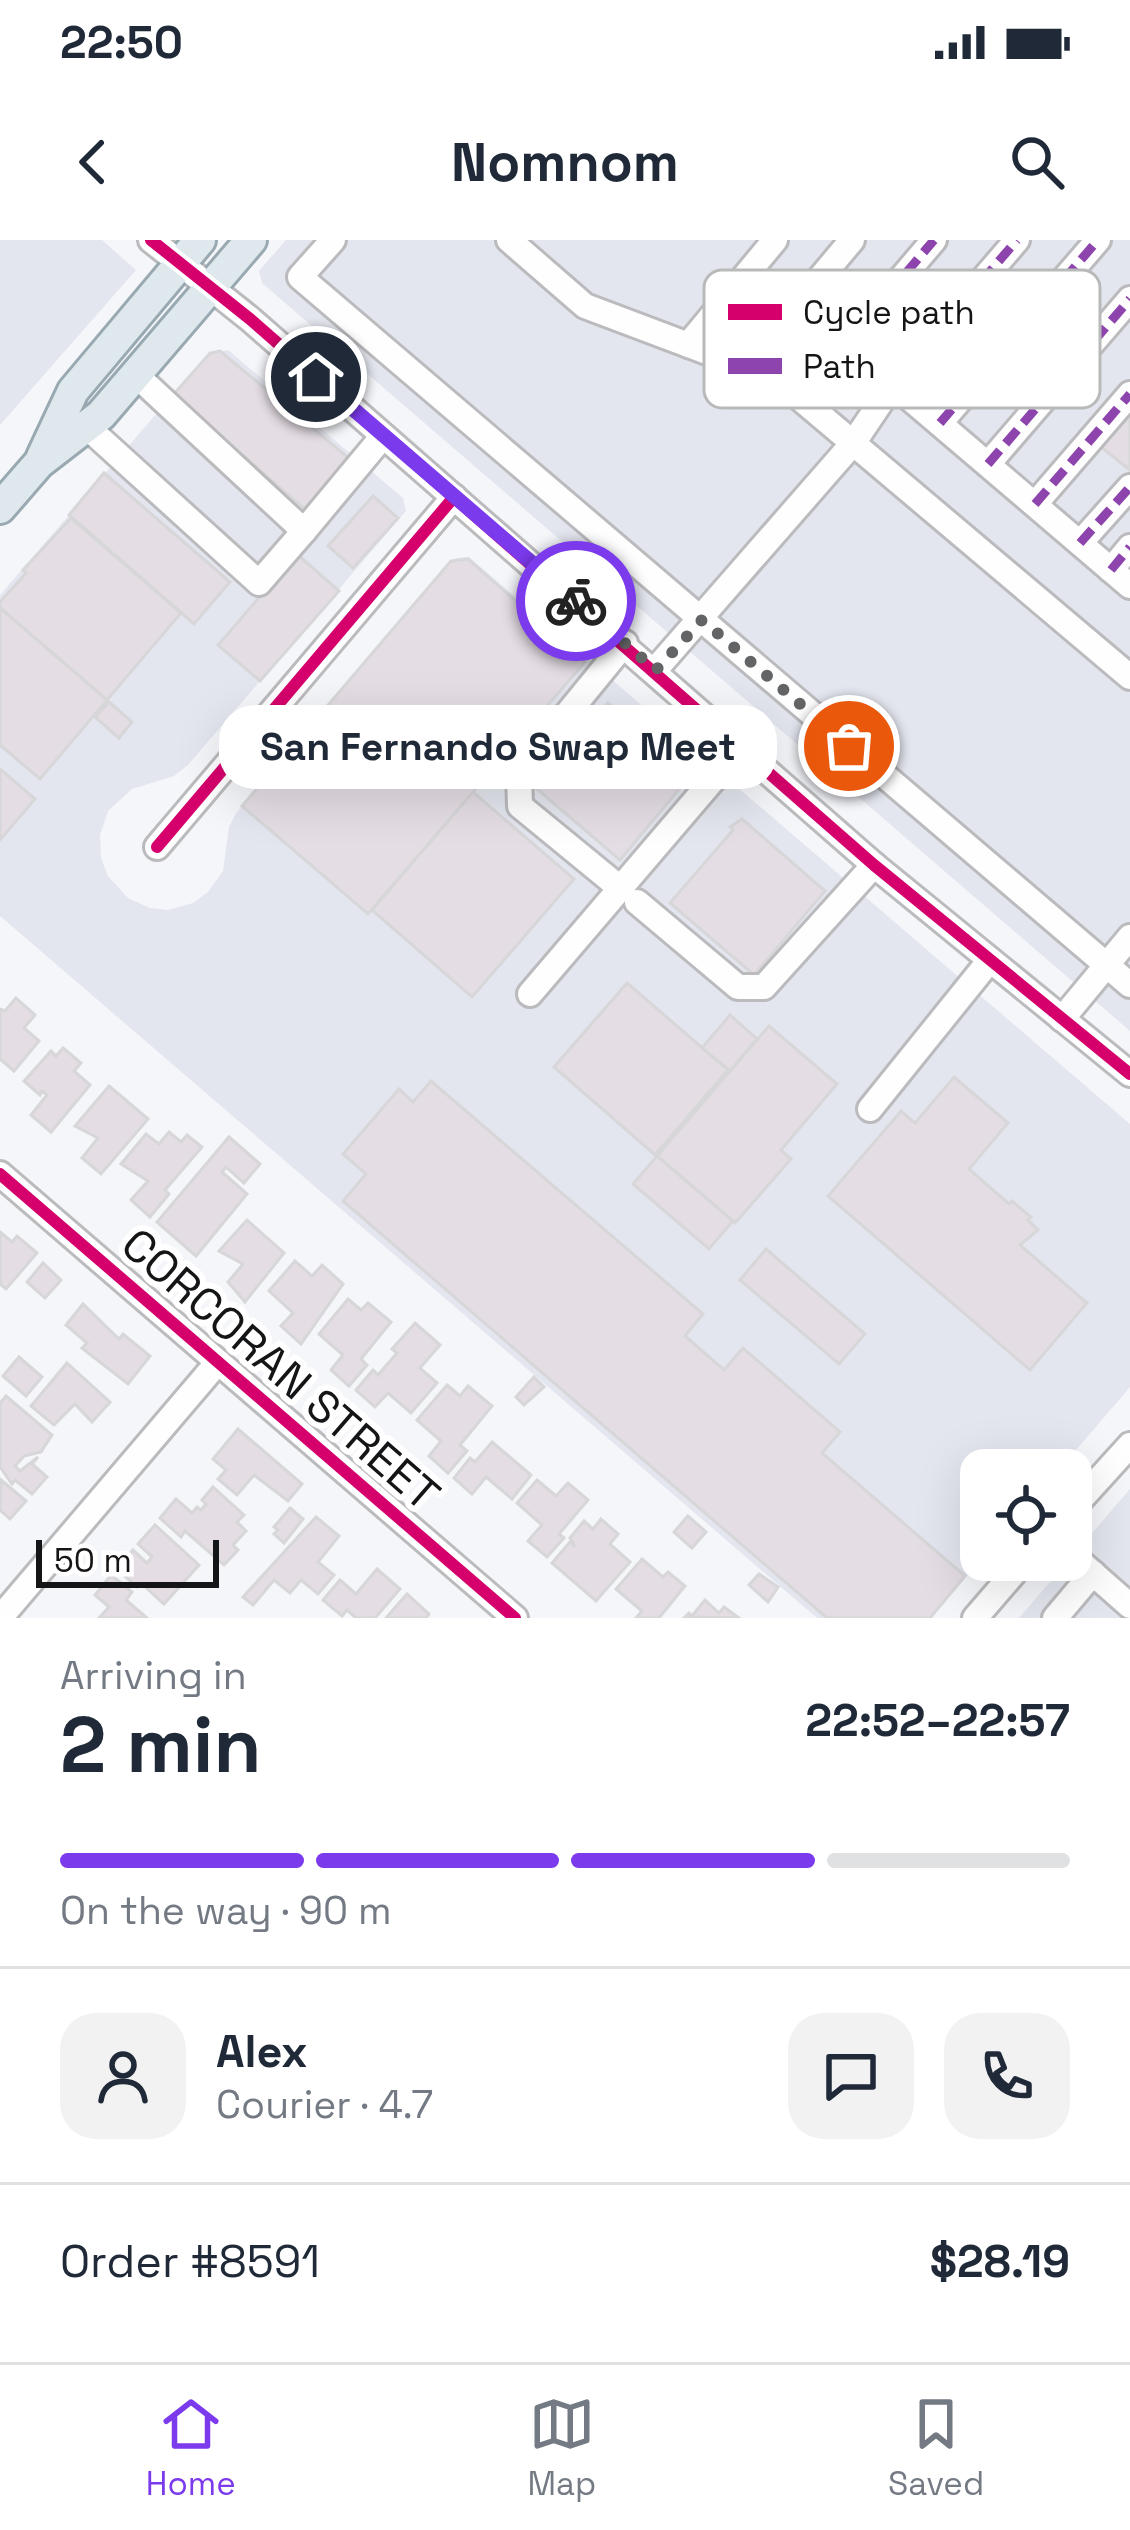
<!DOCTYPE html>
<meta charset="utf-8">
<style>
body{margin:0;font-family:"Space Grotesk",sans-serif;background:#f2f2f3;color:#1f2937;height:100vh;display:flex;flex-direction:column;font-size:45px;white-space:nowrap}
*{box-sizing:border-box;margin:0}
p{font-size:39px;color:#747a83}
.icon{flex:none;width:66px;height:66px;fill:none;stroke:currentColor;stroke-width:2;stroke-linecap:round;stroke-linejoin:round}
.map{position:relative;height:1378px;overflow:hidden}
.side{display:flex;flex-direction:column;background:#fff;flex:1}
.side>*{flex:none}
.tools{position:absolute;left:960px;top:1209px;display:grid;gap:24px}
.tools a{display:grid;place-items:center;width:132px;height:132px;border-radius:24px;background:#fff;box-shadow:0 12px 48px #0002;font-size:60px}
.scale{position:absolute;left:36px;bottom:30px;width:183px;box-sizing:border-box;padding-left:12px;border:6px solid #141517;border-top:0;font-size:33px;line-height:42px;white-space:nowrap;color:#141517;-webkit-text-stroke:9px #fff;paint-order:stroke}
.pin{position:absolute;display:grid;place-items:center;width:102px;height:102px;color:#fff;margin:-51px;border:6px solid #fff;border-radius:50%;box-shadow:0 3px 12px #0007}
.courier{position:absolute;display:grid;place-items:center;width:120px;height:120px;margin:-60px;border:9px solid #7c3aed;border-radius:50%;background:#fff;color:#222;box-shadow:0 3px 15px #0007}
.bubble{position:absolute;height:84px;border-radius:36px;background:#fff;box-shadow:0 12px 48px #0002;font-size:39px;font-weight:700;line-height:84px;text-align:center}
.headline em{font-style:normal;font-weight:700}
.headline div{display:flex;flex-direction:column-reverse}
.headline{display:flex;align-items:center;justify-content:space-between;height:204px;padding:0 60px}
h1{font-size:78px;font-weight:700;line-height:90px}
.bar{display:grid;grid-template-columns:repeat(4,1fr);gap:18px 12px;align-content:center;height:144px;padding:0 60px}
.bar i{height:15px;border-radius:9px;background:#e0e1e3}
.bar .on{background:#7c3aed}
.bar p{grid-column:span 4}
.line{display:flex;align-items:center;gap:30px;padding:0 60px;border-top:3px solid #e0e1e3}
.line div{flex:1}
.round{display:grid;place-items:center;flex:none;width:126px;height:126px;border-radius:36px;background:#f2f2f3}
.status{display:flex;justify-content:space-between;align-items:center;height:84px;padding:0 60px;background:#fff;direction:ltr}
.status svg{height:33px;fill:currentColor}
header{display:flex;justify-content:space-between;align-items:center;height:156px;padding:0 60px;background:#fff;font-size:54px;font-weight:700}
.menu{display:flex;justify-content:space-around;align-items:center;height:168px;border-top:3px solid #e0e1e3;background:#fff;font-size:33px;color:#747a83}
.menu a{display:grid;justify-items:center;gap:6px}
.menu .on{color:#7c3aed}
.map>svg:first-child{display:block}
.built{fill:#e4e6ef}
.building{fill:#e4dde4;stroke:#d7d6d8;stroke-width:3}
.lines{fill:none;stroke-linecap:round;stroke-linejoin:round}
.minor-casing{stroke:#bbbbbe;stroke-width:30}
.major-casing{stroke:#98a9b1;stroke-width:36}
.minor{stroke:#fefefe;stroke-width:24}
.major{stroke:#dfe8ec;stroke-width:30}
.quiet{stroke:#8e44ad;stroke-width:9;stroke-dasharray:18 9;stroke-linecap:butt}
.cycleway-casing{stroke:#fff;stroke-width:20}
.cycleway{stroke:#d6006c;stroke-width:12}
.done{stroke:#636466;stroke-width:12;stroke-dasharray:0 21.6}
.route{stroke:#7c3aed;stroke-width:15}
.labels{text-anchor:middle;stroke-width:12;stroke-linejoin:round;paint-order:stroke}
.street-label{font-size:45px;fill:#141517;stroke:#fff}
.key{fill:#fff;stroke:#b8b9b9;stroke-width:3}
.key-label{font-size:33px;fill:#141517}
</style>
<div class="status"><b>22:50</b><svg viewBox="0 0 49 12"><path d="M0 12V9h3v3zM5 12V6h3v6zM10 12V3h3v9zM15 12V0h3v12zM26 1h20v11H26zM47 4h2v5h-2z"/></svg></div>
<header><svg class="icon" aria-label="back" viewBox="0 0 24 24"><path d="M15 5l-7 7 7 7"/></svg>Nomnom<svg class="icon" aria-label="search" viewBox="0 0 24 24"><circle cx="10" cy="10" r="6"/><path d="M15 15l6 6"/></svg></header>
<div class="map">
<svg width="1130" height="1378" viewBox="0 0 1130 1378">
<rect width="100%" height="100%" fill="#f5f6fa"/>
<g class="built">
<path d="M0 0H102L136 30 0 185Z"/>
<path d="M286 0H1130V791L262 43 259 31Z"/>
<path d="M228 110 403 258 406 271 188 525 174 536 132 549 108 571 100 595 101 618 108 636 128 658 150 668 168 670 193 663 208 652 223 631 229 587 236 573 448 327 457 318 469 317 1130 884V1147L1059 1230H981V1320L931 1378H817L0 676V355L207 115Z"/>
<path d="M1130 1249V1378H1019L1069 1320Z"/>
</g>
<g class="building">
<path d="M220 111 351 220 307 271 173 155 210 113Z"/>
<path d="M1130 172V230L1097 204Z"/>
<path d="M104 233 230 342 194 384 69 275Z"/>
<path d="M373 256 398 278 353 328 328 306Z"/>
<path d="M71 278 181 373 107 460 0 368V362L26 333 23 330Z"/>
<path d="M297 314 339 351 260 441 218 405Z"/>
<path d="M468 319 585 422 368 674 242 566 451 321Z"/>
<path d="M0 368 107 460 40 539 0 505Z"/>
<path d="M109 462 132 482 119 498 95 477Z"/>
<path d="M608 463 691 535 620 620 536 548Z"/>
<path d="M0 529 35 559 0 600Z"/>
<path d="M473 552 574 639 472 757 372 670Z"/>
<path d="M742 579 825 651 754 735 670 663 733 590 730 587Z"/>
<path d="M627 743 728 830 655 915 554 827Z"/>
<path d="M16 758 35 775 24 788 39 801 14 831 0 819V769L5 771Z"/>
<path d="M730 775 757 799 730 831 702 808Z"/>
<path d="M769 786 837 844 781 910 791 919 735 983 657 916Z"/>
<path d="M63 808 81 823 74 831 90 845 51 892 31 875 47 855 42 851 40 855 24 841 51 811 56 816Z"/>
<path d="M954 837 1008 883 969 929 1009 964 1012 961 1031 977 1028 980 1038 990 1020 1005 1087 1063 1030 1130 828 956 901 871 915 883Z"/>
<path d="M431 841 703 1074 685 1096 724 1130 743 1108 840 1192 822 1213 965 1336 930 1378H827L343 961 366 934 343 914 399 849 413 862Z"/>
<path d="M109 846 148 879 101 934 82 918 98 898 75 886Z"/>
<path d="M169 892 181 902 187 895 202 907 165 950 169 954 150 977 131 960 148 941 121 924 146 894 159 904Z"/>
<path d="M229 897 260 924 244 943 226 927 222 932 247 954 196 1016 157 982Z"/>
<path d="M657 916 733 981 709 1009 633 944Z"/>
<path d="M247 980 284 1013 245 1062 228 1042 243 1024 219 1011Z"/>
<path d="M0 992 12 1002 17 996 37 1013 6 1049 0 1044Z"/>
<path d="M766 1009 865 1094 839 1124 740 1040Z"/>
<path d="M295 1021 312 1036 322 1025 343 1044 301 1104 281 1086 293 1073 269 1051Z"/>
<path d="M43 1023 61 1040 45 1058 27 1042Z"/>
<path d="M348 1059 361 1070 368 1063 391 1082 361 1119 367 1125 349 1146 331 1130 343 1115 319 1094Z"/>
<path d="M83 1064 119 1099 123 1094 150 1116 128 1144 82 1108 87 1103 66 1085Z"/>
<path d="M415 1083 440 1105 420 1128 437 1143 411 1173 388 1153 375 1167 356 1150 373 1130 378 1135 397 1113 392 1109Z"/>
<path d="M19 1117 42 1137 26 1156 3 1136Z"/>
<path d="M67 1123 110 1162 92 1182 75 1164 54 1185 31 1166Z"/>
<path d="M534 1137 544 1147 524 1165 516 1157Z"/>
<path d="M447 1145 460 1156 468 1146 492 1166 460 1205 467 1211 448 1233 429 1216 441 1201 417 1180Z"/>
<path d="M6 1156 52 1195 41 1212 24 1216 15 1226 20 1231 38 1217 32 1224 47 1237 32 1254 15 1240 12 1244 0 1227V1163Z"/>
<path d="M238 1189 302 1244 288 1261 254 1235 237 1255 218 1239 226 1230 213 1219Z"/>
<path d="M492 1202 531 1235 512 1259 486 1237 472 1254 454 1238 470 1218 475 1222Z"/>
<path d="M1 1240 26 1261 10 1279 0 1270Z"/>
<path d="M537 1240 556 1256 568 1243 588 1260 559 1294 564 1298 547 1317 528 1301 542 1285 517 1263Z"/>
<path d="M213 1247 244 1275 237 1282 246 1291 233 1305 238 1310 224 1325 185 1291 181 1297 160 1278 176 1259 192 1273 197 1267 201 1270 206 1264 202 1260Z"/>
<path d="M290 1268 303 1279 284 1303 274 1294 278 1290 274 1287Z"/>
<path d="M688 1276 706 1292 692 1308 674 1292Z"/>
<path d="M316 1277 339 1296 318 1322 334 1335 318 1354 301 1340 290 1353 274 1340 253 1365 243 1357Z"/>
<path d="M601 1279 618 1294 610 1304 630 1322 596 1361 552 1323 570 1302 575 1307 570 1298 584 1281 593 1289Z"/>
<path d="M155 1285 199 1325 164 1364 141 1343 137 1347 117 1329 133 1310 147 1323 152 1317 138 1304Z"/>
<path d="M642 1319 663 1337 668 1332 685 1346 659 1378H636L642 1371 616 1349Z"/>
<path d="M377 1329 400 1349 375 1378H356L347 1370 342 1376 323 1360 340 1340 356 1354Z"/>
<path d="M759 1334 778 1347 768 1362 749 1345Z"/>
<path d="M111 1335 132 1352 126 1360 147 1378H99L109 1367 95 1355Z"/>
<path d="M407 1354 429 1374 426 1378H386Z"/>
<path d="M705 1360 719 1373 724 1367 739 1378 685 1377 689 1373 692 1376Z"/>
</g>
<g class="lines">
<defs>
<g id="minor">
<path d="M151 0 250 79 874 625 1130 834"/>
<path d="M333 0 300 37 1130 745"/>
<path d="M509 0 585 66 776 138 1130 437"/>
<path d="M852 0 780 86 893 144 1130 346"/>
<path d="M688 105 775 0"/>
<path d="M836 115 934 0"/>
<path d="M940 183 1098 0"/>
<path d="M86 186 259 343 304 291 135 134"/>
<path d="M988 224 1130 59"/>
<path d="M1035 264 1130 154"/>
<path d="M304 291 383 196"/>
<path d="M1080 303 1130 247"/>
<path d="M1111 330 1130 307"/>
<path d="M655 430 854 202 893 144 1017 0"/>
<path d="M157 607 454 257"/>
<path d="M620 648 520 566 519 533 625 403"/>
<path d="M637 662 738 747H764L874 625"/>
<path d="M530 754 741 507"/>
<path d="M1062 779 1130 697"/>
<path d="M870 869 990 720"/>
<path d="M0 934 515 1378"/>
<path d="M1071 1270 1130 1205"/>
<path d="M1071 1314 1130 1366"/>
<path d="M0 1378 218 1122"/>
<path d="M975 1378 1025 1320"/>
<path d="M1055 1378 1093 1333"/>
</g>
<g id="major">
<path d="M42 217 73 151 200 0"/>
<path d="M0 268 39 223 101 175 251 0"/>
</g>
</defs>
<use href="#minor" class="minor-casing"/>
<use href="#major" class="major-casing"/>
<use href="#minor" class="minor"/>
<use href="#major" class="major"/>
<g class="quiet">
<path d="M836 115 934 0"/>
<path d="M893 144 1017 0"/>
<path d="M940 183 1098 0"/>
<path d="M988 224 1130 59"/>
<path d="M1035 264 1130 154"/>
<path d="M1080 303 1130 247"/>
<path d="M1111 330 1130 307"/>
</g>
<defs>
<g id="cycleway">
<path d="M151 0 250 79 874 625 1130 834"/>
<path d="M157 607 454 257"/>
<path d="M0 934 515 1378"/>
</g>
</defs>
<use href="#cycleway" class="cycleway-casing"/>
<use href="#cycleway" class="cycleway"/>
</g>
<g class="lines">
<path class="done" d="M576 361 656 430 702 380 849 506"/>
<path class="route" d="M316 137 576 361"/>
</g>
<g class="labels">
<g class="street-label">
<text transform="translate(281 1129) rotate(41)" y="16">CORCORAN STREET</text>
</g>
</g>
<rect x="704" y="30" width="396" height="138" rx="18" class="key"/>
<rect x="728" y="64" width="54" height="16" fill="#d6006c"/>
<rect x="728" y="118" width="54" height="16" fill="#8e44ad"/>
<g class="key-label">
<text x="803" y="84">Cycle path</text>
<text x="803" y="138">Path</text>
</g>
</svg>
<div class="tools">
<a><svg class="icon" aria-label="locate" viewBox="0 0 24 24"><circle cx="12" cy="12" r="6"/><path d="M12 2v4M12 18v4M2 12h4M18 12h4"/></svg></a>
</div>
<div class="scale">50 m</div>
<div class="pin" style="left:849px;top:506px;background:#ea580c"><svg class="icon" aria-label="bag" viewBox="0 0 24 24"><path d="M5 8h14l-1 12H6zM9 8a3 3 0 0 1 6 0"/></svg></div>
<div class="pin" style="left:316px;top:137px;background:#1f2937"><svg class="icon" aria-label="home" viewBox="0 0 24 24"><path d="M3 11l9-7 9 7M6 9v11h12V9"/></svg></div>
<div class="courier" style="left:576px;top:361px"><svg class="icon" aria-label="bike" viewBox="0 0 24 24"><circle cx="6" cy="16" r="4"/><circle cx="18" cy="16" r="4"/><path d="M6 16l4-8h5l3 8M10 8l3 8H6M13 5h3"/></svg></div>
<div class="bubble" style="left:219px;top:465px;width:558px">San Fernando Swap Meet</div>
</div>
<section class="side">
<div class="headline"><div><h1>2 min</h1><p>Arriving in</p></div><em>22:52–22:57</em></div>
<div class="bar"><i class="on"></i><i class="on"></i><i class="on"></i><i></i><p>On the way · 90 m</p></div>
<div class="line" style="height:216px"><a class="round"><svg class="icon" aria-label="person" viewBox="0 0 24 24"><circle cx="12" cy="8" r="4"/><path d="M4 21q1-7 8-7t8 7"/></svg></a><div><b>Alex</b><p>Courier · 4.7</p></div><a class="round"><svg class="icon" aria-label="chat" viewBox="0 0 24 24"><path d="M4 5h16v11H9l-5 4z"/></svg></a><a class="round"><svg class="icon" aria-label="phone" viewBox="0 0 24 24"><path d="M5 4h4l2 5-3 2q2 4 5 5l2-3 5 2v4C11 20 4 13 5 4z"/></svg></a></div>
<div class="line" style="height:156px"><div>Order #8591</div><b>$28.19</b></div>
</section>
<nav class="menu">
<a class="on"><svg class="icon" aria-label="home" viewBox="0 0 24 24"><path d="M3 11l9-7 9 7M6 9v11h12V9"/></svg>Home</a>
<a><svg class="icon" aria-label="map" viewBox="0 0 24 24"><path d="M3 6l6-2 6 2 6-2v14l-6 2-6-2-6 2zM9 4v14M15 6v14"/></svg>Map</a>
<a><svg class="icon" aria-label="saved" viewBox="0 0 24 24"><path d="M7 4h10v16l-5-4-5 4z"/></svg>Saved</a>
</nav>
